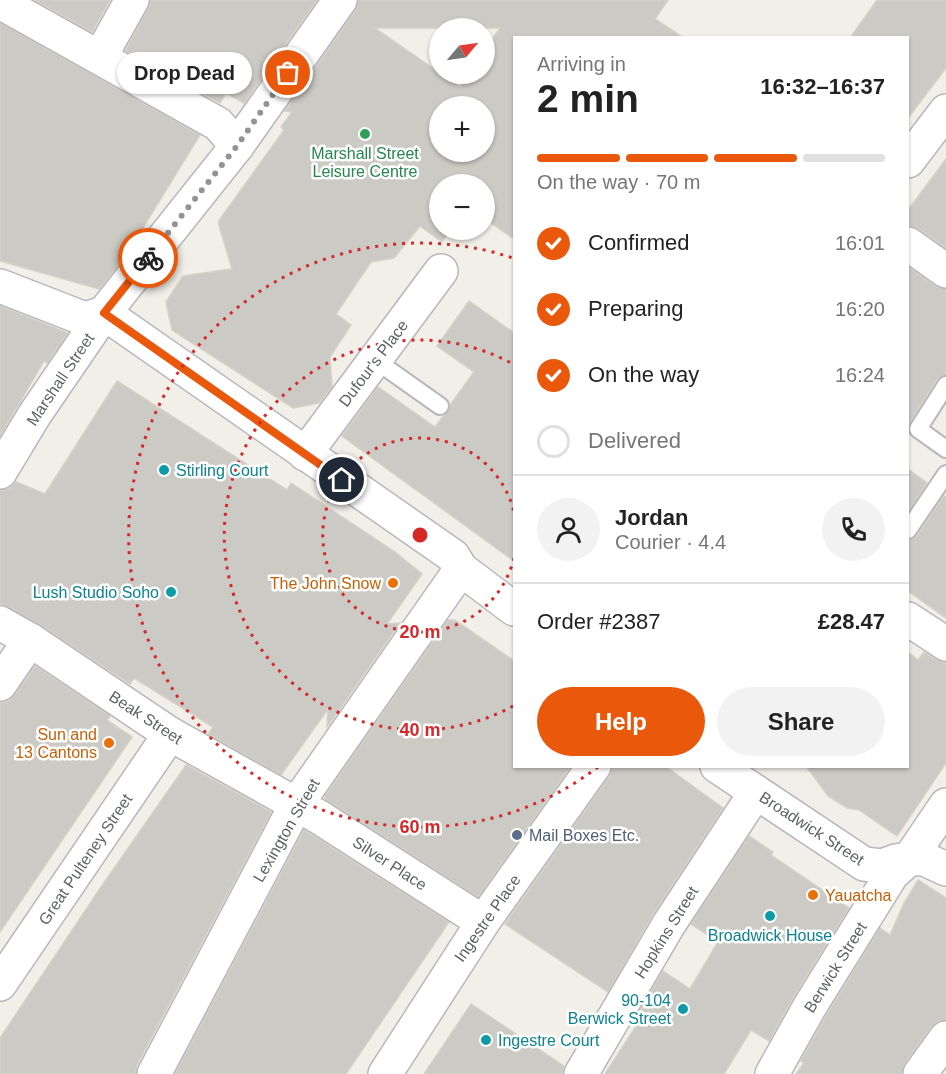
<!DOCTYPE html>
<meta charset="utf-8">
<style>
body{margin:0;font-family:Helvetica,sans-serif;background:#f2f2f2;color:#222;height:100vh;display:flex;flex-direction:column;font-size:22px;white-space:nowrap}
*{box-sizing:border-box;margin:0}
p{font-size:20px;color:#767676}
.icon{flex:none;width:33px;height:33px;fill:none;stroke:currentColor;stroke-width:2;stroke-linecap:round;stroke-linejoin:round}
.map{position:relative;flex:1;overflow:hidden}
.panel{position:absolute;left:513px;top:36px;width:396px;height:732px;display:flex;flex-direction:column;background:#fff;border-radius:0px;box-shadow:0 2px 4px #0004}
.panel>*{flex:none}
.needle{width:39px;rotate:61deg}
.controls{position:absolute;left:429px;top:18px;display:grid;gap:12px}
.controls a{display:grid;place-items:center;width:66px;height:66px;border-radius:50%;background:#fff;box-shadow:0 2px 4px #0004;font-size:30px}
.pin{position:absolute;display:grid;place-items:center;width:51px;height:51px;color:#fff;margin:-26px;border:3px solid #fff;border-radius:50%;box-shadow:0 2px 6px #0007}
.courier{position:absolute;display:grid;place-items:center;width:60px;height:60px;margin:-30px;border:4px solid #ea580c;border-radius:50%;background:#fff;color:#222;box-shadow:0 2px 8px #0007}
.bubble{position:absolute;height:42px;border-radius:21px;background:#fff;box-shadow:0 2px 4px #0004;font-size:20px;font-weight:600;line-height:42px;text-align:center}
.headline em{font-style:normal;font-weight:600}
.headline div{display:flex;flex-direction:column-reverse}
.headline{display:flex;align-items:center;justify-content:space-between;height:102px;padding:0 24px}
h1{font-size:39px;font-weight:600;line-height:45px}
.bar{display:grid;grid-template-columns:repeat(4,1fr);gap:9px 6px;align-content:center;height:72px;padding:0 24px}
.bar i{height:8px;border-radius:4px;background:#e0e0e0}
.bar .selected{background:#ea580c}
.bar p{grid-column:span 4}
.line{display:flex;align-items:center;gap:15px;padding:0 24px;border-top:2px solid #e0e0e0}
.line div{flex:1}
.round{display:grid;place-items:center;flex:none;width:63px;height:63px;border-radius:32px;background:#f2f2f2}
ol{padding:0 24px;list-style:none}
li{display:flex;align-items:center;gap:18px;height:66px}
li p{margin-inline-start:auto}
li .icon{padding:6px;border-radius:50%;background:#ea580c;color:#fff;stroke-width:4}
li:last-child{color:#767676}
li i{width:33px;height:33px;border:3px solid #e0e0e0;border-radius:50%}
.button{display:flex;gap:12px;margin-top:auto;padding:12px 24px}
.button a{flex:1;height:69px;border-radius:36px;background:#ea580c;color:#fff;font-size:24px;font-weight:600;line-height:69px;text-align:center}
.button a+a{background:#f2f2f2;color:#222}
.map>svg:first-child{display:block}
.building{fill:#cccac5;stroke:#d6d1c6;stroke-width:1.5;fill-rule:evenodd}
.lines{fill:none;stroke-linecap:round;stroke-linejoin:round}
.lane-casing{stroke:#b5b8bc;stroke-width:20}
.street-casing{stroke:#b5b8bc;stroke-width:36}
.lane{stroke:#fff;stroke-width:16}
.street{stroke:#fff;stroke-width:33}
.done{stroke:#929495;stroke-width:6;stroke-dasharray:0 10.8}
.route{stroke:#ea580c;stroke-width:8}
.ring{fill:none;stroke:#d62828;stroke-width:3;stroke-dasharray:3 6}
.leisure-dot{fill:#2e9e5b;stroke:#fff;stroke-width:2}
.culture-dot{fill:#0f9aa8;stroke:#fff;stroke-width:2}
.food-dot{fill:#e8710a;stroke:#fff;stroke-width:2}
.service-dot{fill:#5c6f8a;stroke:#fff;stroke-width:2}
.labels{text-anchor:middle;stroke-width:5;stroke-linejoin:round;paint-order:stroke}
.leisure-label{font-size:16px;fill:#27864d;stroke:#fff}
.street-label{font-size:16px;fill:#5f6368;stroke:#fff}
.culture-label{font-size:16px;fill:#0d838f;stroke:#fff;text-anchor:start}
.food-label{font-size:16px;fill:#c56008;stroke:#fff;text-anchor:end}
.service-label{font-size:16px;fill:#4e5e75;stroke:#fff;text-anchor:start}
.centre{fill:#d62828;stroke:#fff;stroke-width:3}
.ring-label{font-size:18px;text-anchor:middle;font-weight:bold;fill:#d62828;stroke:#fff;stroke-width:5;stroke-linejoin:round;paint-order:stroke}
</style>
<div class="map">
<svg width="946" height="1074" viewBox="0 0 946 1074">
<rect width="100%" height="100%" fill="#f1efe8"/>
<g class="building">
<path d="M35 0H110L92 32Z"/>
<path d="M151 0H317L244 103 226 93 220 103 125 51 148 9Z"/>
<path d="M358 0H668L655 19 684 38H514V239L484 218V184H440V230H450L442 242 420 226 394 258 371 262 336 314 351 325 330 357 332 386 319 403 293 408 172 330 166 302 183 276 232 269 218 222 284 130 281 127 292 112 285 111 355 11ZM375 28H500L484 51V74H469L460 87ZM440 106H484V152H440Z"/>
<path d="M877 0H946V68L908 118V38H850Z"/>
<path d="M0 23 200 135 125 257 99 289 0 261Z"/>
<path d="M946 159V248L919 229 908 226V210Z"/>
<path d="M908 267 935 286 946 289V375L937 379 908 425Z"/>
<path d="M469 301 514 333V561L342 436 378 387 435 427 443 416 448 412 450 405 474 372 437 346Z"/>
<path d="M0 306 68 333 47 363 44 361 0 436Z"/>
<path d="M117 381 287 490 291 483 395 552 422 574 387 624 400 623 327 727 328 709 281 775 208 734 213 727 134 678 130 684 39 624 9 607 0 604V491L10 488 16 482 45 494Z"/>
<path d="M908 469 927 483 908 512Z"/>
<path d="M944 496 946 497V618L908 591V540L917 536Z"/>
<path d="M448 620H455L514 661V766H571L478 897 325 799V796Z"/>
<path d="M908 652 918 660 924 652 936 660 946 663V763L897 836 859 810 847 808 828 796 806 766H908Z"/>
<path d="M35 666 110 716 107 720 132 737 0 932V703L9 701 15 695Z"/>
<path d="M186 765 271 812 137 1065 135 1074H0V1038L99 890Z"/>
<path d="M613 766H665L723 808 653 914 608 992 505 924 609 777Z"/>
<path d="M304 830 449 922 346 1074H175Z"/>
<path d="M749 836 773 852 771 855 849 908 794 996 769 1041 751 1030 724 1074H605L643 1015 639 1012 663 971 690 989 718 942 691 924Z"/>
<path d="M918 880 946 898V1020L938 1021 931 1027 905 1063 902 1074H796L804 1063 801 1061 826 1016 880 928 890 935 904 903Z"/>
<path d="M471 1004 564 1066 562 1074H424Z"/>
</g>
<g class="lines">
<defs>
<g id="lane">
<path d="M375 360 440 406"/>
<path d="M946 385 918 429 946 449"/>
<path d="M908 530 946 474"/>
</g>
<g id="street">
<path d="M0 2 218 124 237 146"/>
<path d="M100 57 132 0"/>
<path d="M908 161 946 111"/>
<path d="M908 244 946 271"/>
<path d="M0 286 85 319 104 313"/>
<path d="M104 313 453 556 461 569 514 609"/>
<path d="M305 454 441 271"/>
<path d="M0 472 35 414 104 313 237 146 340 0"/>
<path d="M908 619 946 644"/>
<path d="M0 623 30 640 170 734 319 817 483 922"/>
<path d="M0 684 30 640"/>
<path d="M717 766 864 864 882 866 896 861 922 858 946 869"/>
<path d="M0 984 170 734"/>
<path d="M154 1074 296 805 461 569"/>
<path d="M385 1074 483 922 594 766"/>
<path d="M581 1074 669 924 756 792"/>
<path d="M772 1074 810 1006 892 874 910 858 946 805"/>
<path d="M920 1074 946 1038"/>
</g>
</defs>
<use href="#lane" class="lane-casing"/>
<use href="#street" class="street-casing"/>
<use href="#lane" class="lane"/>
<use href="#street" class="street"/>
</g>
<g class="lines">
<path class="done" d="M148 258 237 146 288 73"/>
<path class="route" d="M148 258 104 313 342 480"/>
</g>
<g class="ring">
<path d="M514 558A97 97 0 1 1 514 512"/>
<path d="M513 706A195 195 0 1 1 513 364"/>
<path d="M598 767A292 292 0 1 1 513 258"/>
</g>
<circle class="leisure-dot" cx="365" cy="134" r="6"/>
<g class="culture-dot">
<circle cx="164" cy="470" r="6"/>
<circle cx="171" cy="592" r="6"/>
<circle cx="770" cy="916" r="6"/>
<circle cx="683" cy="1009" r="6"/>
<circle cx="486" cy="1040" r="6"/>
</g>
<g class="food-dot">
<circle cx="393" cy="583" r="6"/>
<circle cx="109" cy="743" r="6"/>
<circle cx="813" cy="895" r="6"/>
</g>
<circle class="service-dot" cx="517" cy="835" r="6"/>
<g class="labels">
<g class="leisure-label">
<text x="365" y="159">Marshall Street<tspan x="365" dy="18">Leisure Centre</tspan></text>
</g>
<g class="street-label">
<text transform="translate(373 363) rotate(-53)" y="6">Dufour's Place</text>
<text transform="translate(60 379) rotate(-56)" y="6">Marshall Street</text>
<text transform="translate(146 717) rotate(33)" y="6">Beak Street</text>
<text transform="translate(812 828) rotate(33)" y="6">Broadwick Street</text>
<text transform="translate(286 830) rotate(-60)" y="6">Lexington Street</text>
<text transform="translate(85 859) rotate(-56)" y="6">Great Pulteney Street</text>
<text transform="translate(390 863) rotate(33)" y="6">Silver Place</text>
<text transform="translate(487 918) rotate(-55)" y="6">Ingestre Place</text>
<text transform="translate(666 932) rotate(-58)" y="6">Hopkins Street</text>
<text transform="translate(835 967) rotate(-58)" y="6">Berwick Street</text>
</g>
<g class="culture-label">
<text x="176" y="476">Stirling Court</text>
<text x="159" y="598" text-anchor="end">Lush Studio Soho</text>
<text x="770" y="941" text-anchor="middle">Broadwick House</text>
<text x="671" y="1006" text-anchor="end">90-104<tspan x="671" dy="18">Berwick Street</tspan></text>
<text x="498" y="1046">Ingestre Court</text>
</g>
<g class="food-label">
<text x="381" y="589">The John Snow</text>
<text x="97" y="740">Sun and<tspan x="97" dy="18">13 Cantons</tspan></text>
<text x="825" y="901" text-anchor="start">Yauatcha</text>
</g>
<g class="service-label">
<text x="529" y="841">Mail Boxes Etc.</text>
</g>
</g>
<circle cx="420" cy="535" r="9" class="centre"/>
<g class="ring-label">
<text x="420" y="638">20 m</text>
<text x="420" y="736">40 m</text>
<text x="420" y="833">60 m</text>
</g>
</svg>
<div class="controls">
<a><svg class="needle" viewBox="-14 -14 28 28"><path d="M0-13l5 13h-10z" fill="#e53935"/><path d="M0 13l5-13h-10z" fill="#767676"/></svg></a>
<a>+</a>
<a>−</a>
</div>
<div class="pin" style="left:288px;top:73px;background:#ea580c"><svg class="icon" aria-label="bag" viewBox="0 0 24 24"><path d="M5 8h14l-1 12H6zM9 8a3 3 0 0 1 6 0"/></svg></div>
<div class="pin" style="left:342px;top:480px;background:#1f2937"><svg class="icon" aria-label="home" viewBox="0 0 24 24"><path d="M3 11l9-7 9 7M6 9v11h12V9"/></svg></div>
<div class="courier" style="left:148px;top:258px"><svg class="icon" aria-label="bike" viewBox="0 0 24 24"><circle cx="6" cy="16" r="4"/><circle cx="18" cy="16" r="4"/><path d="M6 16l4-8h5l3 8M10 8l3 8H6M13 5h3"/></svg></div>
<div class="bubble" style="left:117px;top:52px;width:135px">Drop Dead</div>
<section class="panel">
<div class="headline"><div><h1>2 min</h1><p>Arriving in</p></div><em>16:32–16:37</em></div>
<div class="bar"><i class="selected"></i><i class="selected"></i><i class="selected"></i><i></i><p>On the way · 70 m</p></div>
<ol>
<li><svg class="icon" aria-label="check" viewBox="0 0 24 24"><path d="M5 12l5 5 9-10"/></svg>Confirmed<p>16:01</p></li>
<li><svg class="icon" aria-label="check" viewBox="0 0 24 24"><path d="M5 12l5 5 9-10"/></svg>Preparing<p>16:20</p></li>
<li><svg class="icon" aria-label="check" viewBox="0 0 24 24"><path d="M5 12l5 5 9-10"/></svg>On the way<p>16:24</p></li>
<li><i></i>Delivered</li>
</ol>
<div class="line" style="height:108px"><a class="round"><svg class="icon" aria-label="person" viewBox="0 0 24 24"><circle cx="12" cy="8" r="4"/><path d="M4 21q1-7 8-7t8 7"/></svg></a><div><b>Jordan</b><p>Courier · 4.4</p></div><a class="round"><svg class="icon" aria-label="phone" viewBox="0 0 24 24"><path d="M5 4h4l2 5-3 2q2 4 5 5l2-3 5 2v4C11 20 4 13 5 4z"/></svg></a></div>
<div class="line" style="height:78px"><div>Order #2387</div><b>£28.47</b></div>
<div class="button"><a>Help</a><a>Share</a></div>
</section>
</div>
